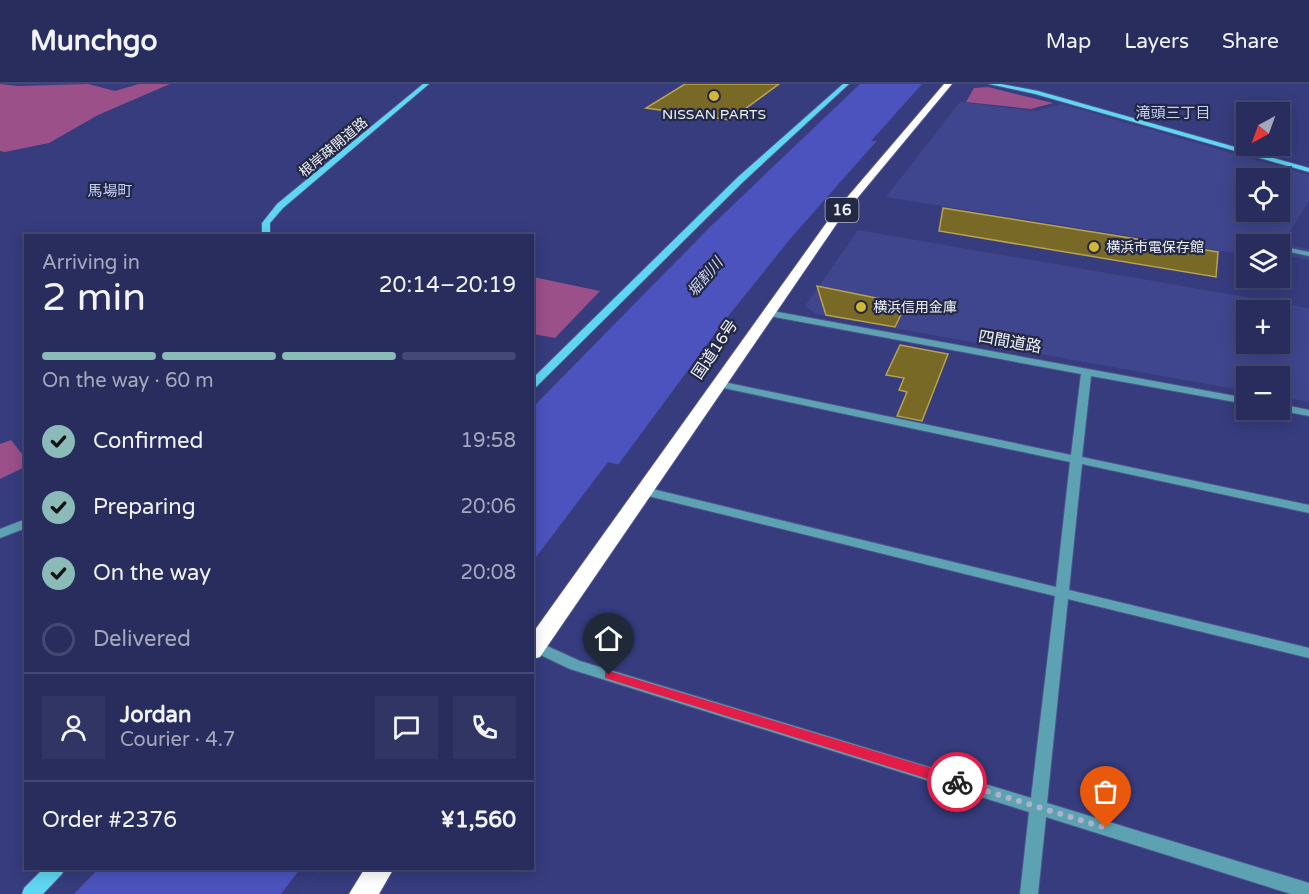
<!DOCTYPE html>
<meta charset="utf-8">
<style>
body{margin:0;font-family:"Varela Round","Noto Sans JP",sans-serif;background:#303564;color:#f1f3f6;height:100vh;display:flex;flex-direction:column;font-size:22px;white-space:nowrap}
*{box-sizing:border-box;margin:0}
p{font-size:20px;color:#a5a8bc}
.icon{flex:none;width:33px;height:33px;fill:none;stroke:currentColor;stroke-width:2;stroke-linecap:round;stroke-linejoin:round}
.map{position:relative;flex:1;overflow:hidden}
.panel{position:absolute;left:24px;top:150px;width:510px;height:636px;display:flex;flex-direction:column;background:#282d5e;border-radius:0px;box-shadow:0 3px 15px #0003,0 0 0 2px #444973}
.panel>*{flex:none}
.needle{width:39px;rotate:221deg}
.tools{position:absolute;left:1236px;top:18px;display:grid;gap:12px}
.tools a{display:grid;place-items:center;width:54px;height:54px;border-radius:0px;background:#282d5e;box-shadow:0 3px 15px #0003,0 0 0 2px #444973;font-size:30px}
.pin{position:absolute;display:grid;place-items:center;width:51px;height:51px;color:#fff;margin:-62px -26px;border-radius:50% 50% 50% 0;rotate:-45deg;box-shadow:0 0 6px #0007}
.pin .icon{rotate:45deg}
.courier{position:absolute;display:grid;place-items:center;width:60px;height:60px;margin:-30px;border:4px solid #e11d48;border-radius:50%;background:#fff;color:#222;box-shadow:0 2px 8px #0007}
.summary em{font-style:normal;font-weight:600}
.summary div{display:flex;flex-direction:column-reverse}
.summary{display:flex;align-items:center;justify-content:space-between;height:102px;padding:0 18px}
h1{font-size:39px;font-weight:600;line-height:45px}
.bar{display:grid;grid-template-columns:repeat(4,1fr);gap:9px 6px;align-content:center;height:72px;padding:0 18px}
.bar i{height:8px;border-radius:4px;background:#444973}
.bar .active{background:#8bbbb9}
.bar p{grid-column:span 4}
.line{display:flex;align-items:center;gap:15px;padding:0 18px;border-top:2px solid #444973}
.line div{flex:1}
.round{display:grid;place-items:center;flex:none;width:63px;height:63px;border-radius:0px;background:#303564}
ol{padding:0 18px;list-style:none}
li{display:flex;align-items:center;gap:18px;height:66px}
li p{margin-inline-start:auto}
li .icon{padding:6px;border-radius:50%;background:#8bbbb9;color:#111;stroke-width:4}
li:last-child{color:#a5a8bc}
li i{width:33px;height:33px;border:3px solid #444973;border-radius:50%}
header{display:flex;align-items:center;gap:36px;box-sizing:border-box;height:84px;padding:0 30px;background:#282d5e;border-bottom:2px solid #444973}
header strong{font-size:28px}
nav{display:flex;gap:33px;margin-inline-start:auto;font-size:21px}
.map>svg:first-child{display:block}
.built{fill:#40468d;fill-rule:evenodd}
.green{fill:#9b508a}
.water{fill:#4c53be}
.pier{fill:#363c7d}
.building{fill:#786927;stroke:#b7a34d;stroke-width:1.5}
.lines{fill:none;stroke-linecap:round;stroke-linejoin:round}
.street-casing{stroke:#50558e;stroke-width:2}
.secondary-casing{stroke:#50558e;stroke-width:2}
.highway-casing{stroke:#50558e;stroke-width:2}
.street{fill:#5da2b3;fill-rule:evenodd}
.secondary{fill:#5fd6f2;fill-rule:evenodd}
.highway{fill:#fff;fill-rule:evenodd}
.route{fill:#e11d48}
.done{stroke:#afb2ce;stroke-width:6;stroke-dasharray:0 10.8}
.poi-dot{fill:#d3b635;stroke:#232845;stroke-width:2}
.labels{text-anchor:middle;stroke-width:4.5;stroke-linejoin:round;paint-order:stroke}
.far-poi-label{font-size:14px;fill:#f0f2fa;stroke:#232845;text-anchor:start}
.far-street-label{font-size:14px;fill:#f0f2fa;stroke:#232845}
.far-neighbourhood-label{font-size:15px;fill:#c6d0fe;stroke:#232845}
.shield{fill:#232845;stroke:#b2b5c4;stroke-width:1.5}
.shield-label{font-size:15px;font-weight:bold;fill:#f0f2fa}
.far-water-label{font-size:15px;font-style:italic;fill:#d0d6f2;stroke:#232845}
.street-label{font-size:16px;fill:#f0f2fa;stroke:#232845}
</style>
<header>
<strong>Munchgo</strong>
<nav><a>Map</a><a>Layers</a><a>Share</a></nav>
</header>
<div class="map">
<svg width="1309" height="810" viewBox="0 0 1309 810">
<rect width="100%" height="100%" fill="#363c7d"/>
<g class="built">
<path d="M960 18 1036 27 1061 20 1309 91V117L1283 159 1309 165V176L1280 170V160H1246L1241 170 886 113ZM1246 94H1280V128H1246Z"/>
<path d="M858 146 1309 224V318L1280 313V292H1246V307L816 230 805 222ZM1246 226H1280V260H1246Z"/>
</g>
<g class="green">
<path d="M0 0 18 2 88 0 115 7 139 0H170L98 31 49 59 5 68 0 67Z"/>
<path d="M988 3 1053 19 1031 25 966 18 974 4Z"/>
<path d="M533 193 600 207 555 254 533 250Z"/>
<path d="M11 356 25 374V383L0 395V360Z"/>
</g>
<g class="water">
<path d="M860 0H927L790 155 725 236 533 496V323L712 141Z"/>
<path d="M98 785H321L302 810H74Z"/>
</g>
<g class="pier">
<path d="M922 0H929L877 57H871Z"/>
<path d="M608 378 620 381 533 497V477Z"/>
<path d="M300 785H321L302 810H281Z"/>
</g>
<g class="building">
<path d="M685 0H779L730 36 646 24Z"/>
<path d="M943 124 1218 168 1216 193 939 147Z"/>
<path d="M817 202 906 220 895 243 826 231Z"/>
<path d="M900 261 948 270 922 337 897 332 907 308 899 306 904 294 886 291Z"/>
</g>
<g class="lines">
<defs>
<g id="street">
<path d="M1242 155 1263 158 1267 160 1245 159H1242Z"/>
<path d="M1280 162 1309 168V172L1280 166Z"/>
<path d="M767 226 1246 314V320L1091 292 1082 373 1309 421V429L1082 380 1069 506 1309 564V574L1068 515 1047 719 1309 799V810H1291L1046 733 1038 810H1020L1029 728 570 585 532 567V558L536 557 580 577 1031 714 1055 512 640 410 638 407 644 403 1056 503 1070 378 719 303 714 300 719 297 1071 371 1081 290 764 231 762 229Z"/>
<path d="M1280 320 1309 326V332L1277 326H1280Z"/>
<path d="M26 435V444L0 454V445Z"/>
</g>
<g id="secondary">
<path d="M423 0H429L283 124 270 139V152H262V139L277 120Z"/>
<path d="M843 0H849L744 97 536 303 532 304V295L738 93Z"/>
<path d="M989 0H1001L1038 7 1309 84V88L1035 10Z"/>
<path d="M44 784H65L62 790 43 810H22L24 804Z"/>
</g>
<g id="highway">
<path d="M944 0H952L840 135 540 573 532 575V550L832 131Z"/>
<path d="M365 784H394L379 810H349Z"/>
</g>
</defs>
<use href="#street" class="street-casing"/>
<use href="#secondary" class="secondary-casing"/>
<use href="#highway" class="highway-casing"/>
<use href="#street" class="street"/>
<use href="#secondary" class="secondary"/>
<use href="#highway" class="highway"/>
</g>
<path class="route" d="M609 587 957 692 963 698 957 704 605 594V588Z"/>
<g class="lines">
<path class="done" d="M957 698 1106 744"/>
</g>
<g class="poi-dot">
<circle cx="714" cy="12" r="6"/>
<circle cx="1094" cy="163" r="6"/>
<circle cx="861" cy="223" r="6"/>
</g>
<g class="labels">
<g class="far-poi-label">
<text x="714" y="35" text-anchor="middle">NISSAN PARTS</text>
<text x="1106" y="168">横浜市電保存館</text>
<text x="873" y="228">横浜信用金庫</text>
</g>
<g class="far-street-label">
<text transform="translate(333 63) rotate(-40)" y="5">根岸疎開道路</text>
</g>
<g class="far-neighbourhood-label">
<text x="1173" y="34">滝頭三丁目</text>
<text x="110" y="112">馬場町</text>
</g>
<rect class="shield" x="825.5" y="114" width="33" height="24" rx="4.5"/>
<g class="shield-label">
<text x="842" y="131">16</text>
</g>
<g class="far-water-label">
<text transform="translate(705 193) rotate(-50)" y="5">堀割川</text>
</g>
<g class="street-label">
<text transform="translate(1010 257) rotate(10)" y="6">四間道路</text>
<text transform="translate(714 265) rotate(-56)" y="6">国道16号</text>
</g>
</g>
</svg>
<div class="tools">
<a><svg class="needle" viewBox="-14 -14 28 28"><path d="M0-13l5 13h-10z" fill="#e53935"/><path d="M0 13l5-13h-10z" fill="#a5a8bc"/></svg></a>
<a><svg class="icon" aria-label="locate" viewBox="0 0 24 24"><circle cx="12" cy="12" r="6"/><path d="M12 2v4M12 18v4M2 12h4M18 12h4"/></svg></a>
<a><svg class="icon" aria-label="layers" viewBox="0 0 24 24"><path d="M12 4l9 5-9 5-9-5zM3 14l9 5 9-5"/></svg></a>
<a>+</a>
<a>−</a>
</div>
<div class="pin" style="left:1106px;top:744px;background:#ea580c"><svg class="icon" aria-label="bag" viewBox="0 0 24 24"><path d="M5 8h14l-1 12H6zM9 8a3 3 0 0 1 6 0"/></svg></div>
<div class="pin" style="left:609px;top:591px;background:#1f2937"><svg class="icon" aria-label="home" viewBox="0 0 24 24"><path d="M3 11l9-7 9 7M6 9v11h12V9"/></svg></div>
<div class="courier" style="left:957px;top:698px"><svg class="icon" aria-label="bike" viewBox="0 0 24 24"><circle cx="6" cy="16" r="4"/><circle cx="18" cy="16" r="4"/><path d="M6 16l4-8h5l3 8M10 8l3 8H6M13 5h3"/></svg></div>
<section class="panel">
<div class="summary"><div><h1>2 min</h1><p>Arriving in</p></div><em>20:14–20:19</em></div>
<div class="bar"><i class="active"></i><i class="active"></i><i class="active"></i><i></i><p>On the way · 60 m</p></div>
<ol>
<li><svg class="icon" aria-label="check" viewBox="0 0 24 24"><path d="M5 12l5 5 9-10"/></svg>Confirmed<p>19:58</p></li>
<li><svg class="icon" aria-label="check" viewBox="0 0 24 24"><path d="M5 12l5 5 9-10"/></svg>Preparing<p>20:06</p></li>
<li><svg class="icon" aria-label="check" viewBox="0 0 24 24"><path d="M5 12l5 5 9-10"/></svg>On the way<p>20:08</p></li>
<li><i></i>Delivered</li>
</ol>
<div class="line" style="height:108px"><a class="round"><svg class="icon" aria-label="person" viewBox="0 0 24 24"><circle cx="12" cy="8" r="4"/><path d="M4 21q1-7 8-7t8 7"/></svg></a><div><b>Jordan</b><p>Courier · 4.7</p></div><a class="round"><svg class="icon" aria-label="chat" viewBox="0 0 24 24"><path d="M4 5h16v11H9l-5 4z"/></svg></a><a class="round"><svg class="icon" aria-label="phone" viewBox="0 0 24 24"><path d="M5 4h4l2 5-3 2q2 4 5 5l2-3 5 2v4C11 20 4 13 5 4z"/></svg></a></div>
<div class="line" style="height:78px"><div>Order #2376</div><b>¥1,560</b></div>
</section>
</div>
